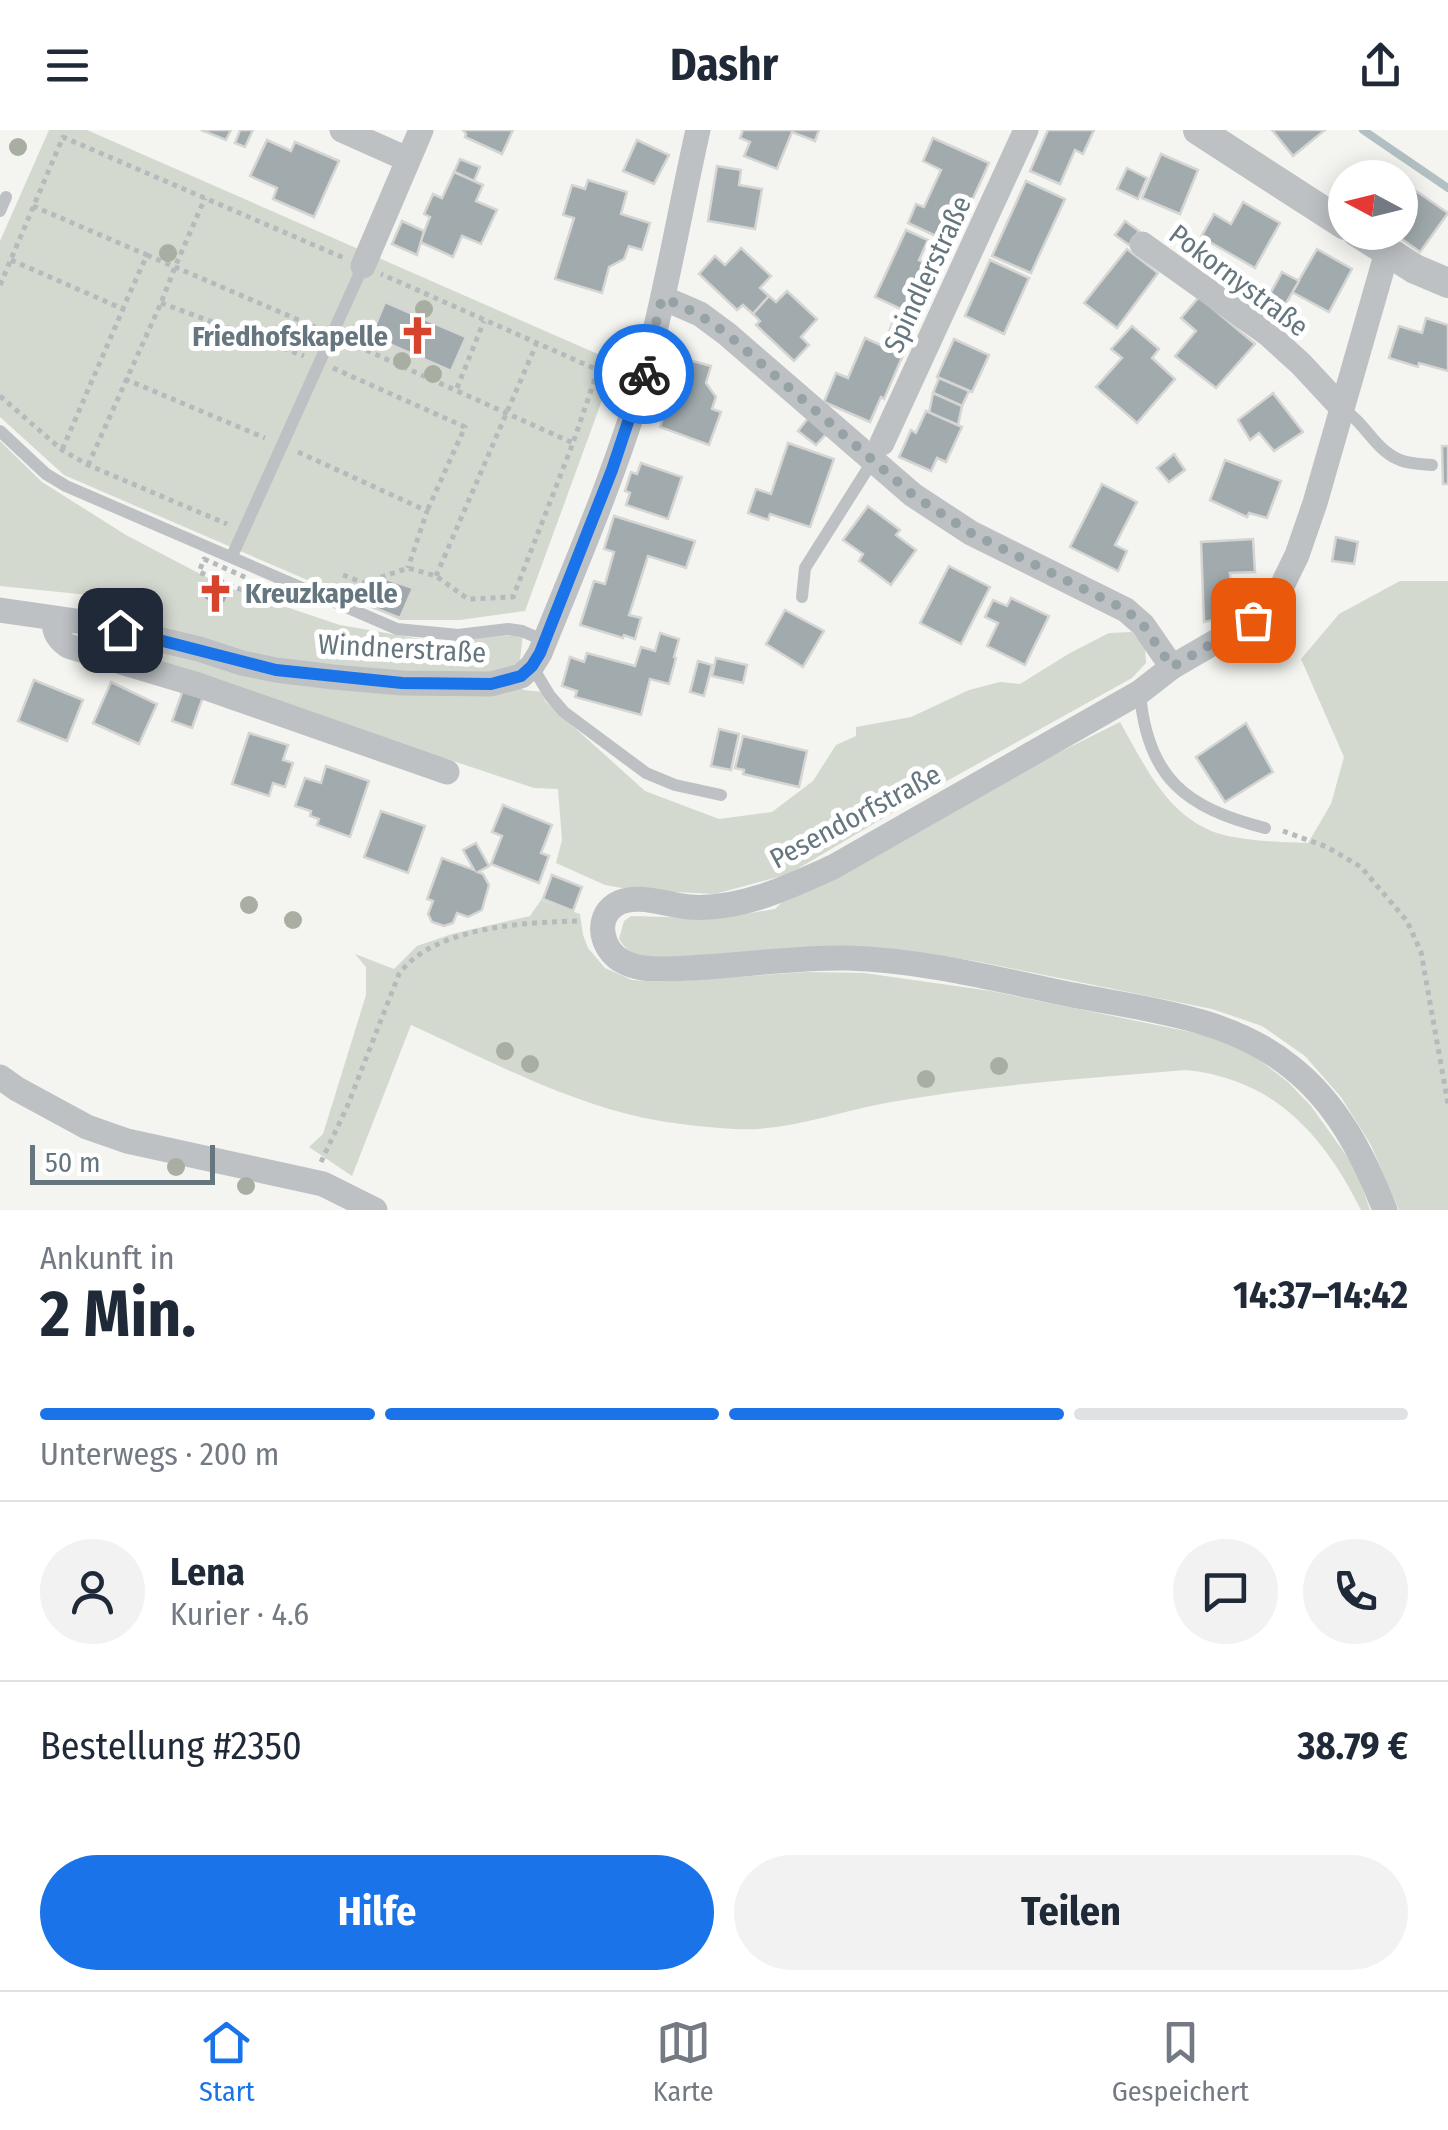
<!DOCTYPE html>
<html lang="de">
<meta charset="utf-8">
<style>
body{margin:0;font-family:"Fira Sans Condensed",sans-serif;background:#f2f2f3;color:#1f2937;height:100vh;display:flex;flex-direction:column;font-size:38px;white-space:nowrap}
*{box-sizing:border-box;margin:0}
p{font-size:32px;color:#747a83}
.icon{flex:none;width:55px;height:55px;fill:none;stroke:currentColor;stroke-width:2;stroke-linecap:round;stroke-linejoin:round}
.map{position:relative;height:1080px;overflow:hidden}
.panel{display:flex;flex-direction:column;background:#fff;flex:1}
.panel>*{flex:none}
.needle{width:65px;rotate:277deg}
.tools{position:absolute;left:1328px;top:30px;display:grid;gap:20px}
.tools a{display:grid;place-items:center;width:90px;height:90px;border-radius:50%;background:#fff;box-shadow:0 5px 25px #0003;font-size:50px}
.scale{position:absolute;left:30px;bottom:25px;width:185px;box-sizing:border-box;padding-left:10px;border:5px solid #65767f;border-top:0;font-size:28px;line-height:35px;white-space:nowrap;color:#65767f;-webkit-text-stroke:8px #fff;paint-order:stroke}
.pin{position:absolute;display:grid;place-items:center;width:85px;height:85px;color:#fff;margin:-42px;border-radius:20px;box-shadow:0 5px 15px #0006}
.courier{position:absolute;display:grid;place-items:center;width:100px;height:100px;margin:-50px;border:8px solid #1a73e8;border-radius:50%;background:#fff;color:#222;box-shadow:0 2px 12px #0007}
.head em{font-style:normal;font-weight:700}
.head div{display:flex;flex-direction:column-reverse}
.head{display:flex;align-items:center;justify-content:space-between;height:170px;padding:0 40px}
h1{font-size:65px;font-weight:700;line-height:75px}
.bar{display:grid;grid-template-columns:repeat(4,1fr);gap:15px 10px;align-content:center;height:120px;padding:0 40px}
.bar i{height:12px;border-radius:8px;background:#e0e1e3}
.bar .active{background:#1a73e8}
.bar p{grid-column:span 4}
.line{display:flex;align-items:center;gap:25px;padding:0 40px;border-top:2px solid #e0e1e3}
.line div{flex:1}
.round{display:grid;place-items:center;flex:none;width:105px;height:105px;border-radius:52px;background:#f2f2f3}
.action{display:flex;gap:20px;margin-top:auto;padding:20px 40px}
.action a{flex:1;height:115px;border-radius:60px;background:#1a73e8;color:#fff;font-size:40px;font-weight:700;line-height:115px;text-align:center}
.action a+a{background:#f2f2f3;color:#1f2937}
header{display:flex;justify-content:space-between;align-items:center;height:130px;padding:0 40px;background:#fff;font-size:45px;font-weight:700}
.dock{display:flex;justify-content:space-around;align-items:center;height:140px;border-top:2px solid #e0e1e3;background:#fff;font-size:28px;color:#747a83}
.dock a{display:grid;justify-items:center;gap:5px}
.dock .active{color:#1a73e8}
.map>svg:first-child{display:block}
.green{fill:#d4d9d0}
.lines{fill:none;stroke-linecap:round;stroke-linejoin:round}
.stream{stroke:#b2c0c3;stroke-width:8}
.building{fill:#a1abae;stroke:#d5d5d3;stroke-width:2.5}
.path{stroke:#b7babc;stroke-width:5;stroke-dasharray:5 5;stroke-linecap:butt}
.service{stroke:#bdc1c4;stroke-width:12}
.minor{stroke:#bdc1c4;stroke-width:25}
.tertiary{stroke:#bdc1c4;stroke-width:30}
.tree{fill:#a8afa2}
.done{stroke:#97a2a7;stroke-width:10;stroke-dasharray:0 18}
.route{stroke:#1a73e8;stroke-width:12}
.labels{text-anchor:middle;stroke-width:10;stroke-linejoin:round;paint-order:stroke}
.street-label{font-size:28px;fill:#65767f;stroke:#fff}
.poi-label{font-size:28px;font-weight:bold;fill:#65767f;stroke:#fff;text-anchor:end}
</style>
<header><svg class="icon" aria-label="menu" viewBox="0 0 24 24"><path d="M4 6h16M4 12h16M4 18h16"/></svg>Dashr<svg class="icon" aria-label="share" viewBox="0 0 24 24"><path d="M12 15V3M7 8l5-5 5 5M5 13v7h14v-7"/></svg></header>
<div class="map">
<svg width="1448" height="1080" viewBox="0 0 1448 1080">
<rect width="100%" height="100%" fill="#f4f4f0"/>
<g class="green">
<path d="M49 0H87L616 232 525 481 460 490H400L64 345 0 287V111Z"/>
<path d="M0 311 42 352 126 405 223 456 340 495 438 512 523 504 517 555 524 560 542 562 545 571 645 661 719 689 772 682 813 651 836 615 856 606V597L911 587 969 560 1000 552 1020 554 1070 523 1109 503 1132 502 1145 518 1146 533 1132 548 929 661 789 744 715 764 633 760 605 755 556 733 562 710 558 659 534 658 100 513 99 466 0 456Z"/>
<path d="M1400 451H1448V1080H1399L1371 1015 1341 967 1305 926 1262 896 1212 879 975 831 908 822 653 828C637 826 629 824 619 809L624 791 631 786 700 788 733 786 775 779 786 768 1036 634 1120 592C1143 632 1163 678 1207 699 1231 711 1281 712 1308 713L1331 674 1344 627 1301 529 1339 484Z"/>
<path d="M541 770 580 784 583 805 588 818 605 838 632 850 662 852 807 842 864 843 991 861 1210 906 1249 922 1288 952 1311 976 1356 1039 1370 1080H1361C1323 1004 1274 949 1186 940 1087 948 988 955 891 972 839 981 788 1002 734 999 704 997 673 994 644 988 562 970 486 929 411 895L352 1046 309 1017 323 1004 366 865V837L355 824 394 839 417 816 452 804 530 786Z"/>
</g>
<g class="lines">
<path class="stream" d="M1363 0 1448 58"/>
</g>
<g class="building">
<path d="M201 0H231L226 10Z"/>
<path d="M240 0H253L245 17 235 13Z"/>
<path d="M463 0H513L502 24 465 7 466 4Z"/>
<path d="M743 0H819L815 11 792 2 777 39 744 26 750 12 740 8Z"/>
<path d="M1048 0H1094L1083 24 1075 20 1060 54 1030 41Z"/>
<path d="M1272 0H1325L1293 26Z"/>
<path d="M933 8 989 33 961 95 957 94 949 112 908 93 916 74 924 77 941 40 923 31Z"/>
<path d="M267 10 291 21 295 12 339 31 314 87 273 69 277 58 250 46Z"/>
<path d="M637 10 669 25 654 54 623 41Z"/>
<path d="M1161 24 1198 40 1180 84 1142 68Z"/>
<path d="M460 29 480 37 474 51 454 42Z"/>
<path d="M1375 32 1397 48H1364Z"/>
<path d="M717 36 741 40 739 55 762 59 755 99 708 91Z"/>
<path d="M1127 38 1147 48 1138 69 1117 59Z"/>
<path d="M454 42 483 55 476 71 497 80 481 114 462 106 453 127 420 112 430 87 424 84 433 64 442 68Z"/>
<path d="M588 50 627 62 621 84 650 93 642 120 629 116 624 129 609 137 602 163 555 149 574 88 563 85 572 55 585 59Z"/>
<path d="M1400 50 1448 83 1420 122 1392 102H1400Z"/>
<path d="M1026 51 1065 69 1031 143 992 126Z"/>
<path d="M1243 72 1280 93 1255 138 1201 107 1214 84 1231 94Z"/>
<path d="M402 91 424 101 417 125 392 114Z"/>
<path d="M1125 91 1139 101 1129 115 1115 105Z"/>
<path d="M906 100 928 110 919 130 942 140 920 188 875 167Z"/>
<path d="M741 118 771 146 760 158 769 166 753 184 743 175 737 180 699 144 715 126 725 135Z"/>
<path d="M1127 119 1158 143 1117 198 1084 173Z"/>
<path d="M1317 119 1352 139 1329 182 1292 162Z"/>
<path d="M990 130 1029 148 1004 204 965 186Z"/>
<path d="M1282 142 1299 151 1281 182 1265 173Z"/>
<path d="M787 161 817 189 801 207 809 215 794 231 756 195 760 191 753 184 769 166 776 172Z"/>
<path d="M1199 167 1255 214 1216 258 1175 226 1196 201 1181 188Z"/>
<path d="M385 172 466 207 451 241 371 206Z"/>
<path d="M1426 188 1448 195V241L1419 233 1418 237 1389 228 1399 196 1422 203Z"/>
<path d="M892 194 913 202 907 218 886 210Z"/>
<path d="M1132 196 1159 219 1152 228 1175 249 1137 293 1096 257 1122 228 1111 219Z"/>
<path d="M865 208 903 225 884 269 881 267 870 292 824 272 836 243 848 248Z"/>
<path d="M954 209 989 225 972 262 937 247Z"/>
<path d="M681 228 711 236 706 253 716 267 712 279 721 282 709 315 660 297Z"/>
<path d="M939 248 969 261 962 276 933 263Z"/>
<path d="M933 263 962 276 958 295 929 283Z"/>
<path d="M1273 263 1303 302 1274 321 1259 303 1250 310 1238 290Z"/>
<path d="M926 281 962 297 946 332 937 328 931 341 899 327 911 300 916 303Z"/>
<path d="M809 287 828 302 816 315 798 301Z"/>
<path d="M788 313 834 329 810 397 770 384 768 390 748 383 756 359 771 364Z"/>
<path d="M1442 316H1448V354H1443Z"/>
<path d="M1174 324 1185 340 1169 352 1157 338Z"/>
<path d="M1225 330 1281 351 1267 388 1249 383 1247 387 1210 370Z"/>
<path d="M641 333 682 347 668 389 626 375 630 363 625 361 631 342 637 344Z"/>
<path d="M1102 354 1137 372 1115 415 1127 421 1118 441 1070 417Z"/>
<path d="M868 376 900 400 896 405 916 420 891 455 859 431 863 424 843 410Z"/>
<path d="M614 386 695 411 686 438 648 426 629 485 641 488 635 509 624 505 623 508 580 495 594 451 605 454 614 422 604 419Z"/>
<path d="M1336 407 1358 412 1354 434 1332 431Z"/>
<path d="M1253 409 1255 442 1230 443 1232 486 1204 492 1201 412Z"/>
<path d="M949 436 990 457 961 514 920 493Z"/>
<path d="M383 448 413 458 400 488 372 477Z"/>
<path d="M207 452 230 462 225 473 216 475 205 470 201 463Z"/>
<path d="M1011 468 1049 486 1025 535 987 516 998 493 985 487 993 470 1007 476Z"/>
<path d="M785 480 824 501 803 537 766 514Z"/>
<path d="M660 503 679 509 674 527 676 528 669 554 650 549 641 585 575 567 577 561 562 556 570 527 584 532 587 523 635 536 641 517 655 521Z"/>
<path d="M716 528 747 535 743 553 712 546Z"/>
<path d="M698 531 712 535 704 566 690 562Z"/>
<path d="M34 550 83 570 67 611 18 591Z"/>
<path d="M111 552 157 574 139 614 93 593Z"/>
<path d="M183 560 203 567 192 598 172 591Z"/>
<path d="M1246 593 1273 642 1225 672 1196 627Z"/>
<path d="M719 599 739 604 731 640 711 636Z"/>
<path d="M249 603 288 615 283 630 293 633 285 657 273 653 269 666 232 654Z"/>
<path d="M743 606 807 621 799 657 743 644 744 640 735 638Z"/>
<path d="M326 636 369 651 350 707 317 695 319 689 310 686 311 681 295 676 305 648 321 653Z"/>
<path d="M503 675 552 695 541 723 549 726 539 753 491 734 502 706 492 702Z"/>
<path d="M381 681 425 696 408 743 364 727Z"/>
<path d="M476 713 489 736 478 742 483 744 489 755 482 780 468 787 457 783 453 793 444 796 432 792 428 784 433 771 427 769 442 728 474 740 463 720Z"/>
<path d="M552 745 582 757 573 781 543 769Z"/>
</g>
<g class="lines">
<g class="path">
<path d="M33 76 147 125 123 178"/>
<path d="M147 125 315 197"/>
<path d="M11 130 123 179 62 320"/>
<path d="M0 155 63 7 344 128"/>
<path d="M161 173 304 226"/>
<path d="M348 212 573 313"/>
<path d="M333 238 465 297 427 381"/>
<path d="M125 249 265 308"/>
<path d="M457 258 484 191"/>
<path d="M0 266 62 320 88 335 227 394"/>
<path d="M298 322 427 381 408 438"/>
<path d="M88 335 161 173 175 137 205 68"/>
<path d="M204 429 247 448 242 460 199 442Z"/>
<path d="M343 445 364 453 408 438 436 446 468 469 513 467 573 313 598 240 381 144"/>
<path d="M436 446 536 215"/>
<path d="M1283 701 1327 717 1361 737 1407 791 1421 822 1448 974"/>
<path d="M321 1032 347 977 399 844C433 797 525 792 580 791"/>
</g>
<g class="service">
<path d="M0 81 6 67"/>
<path d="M1341 278C1365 291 1374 320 1400 330 1409 334 1422 334 1432 335"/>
<path d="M0 301 46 344 66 356 397 499 458 505 508 499 522 501 545 511"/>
<path d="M232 426 363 136"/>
<path d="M802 467 805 438 872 332"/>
<path d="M532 536 550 566 564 582 646 643 675 655 721 665"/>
<path d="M1140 563C1147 648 1186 678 1265 698"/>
</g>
<g class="minor">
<path d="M342 0 407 29"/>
<path d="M1142 114 1268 204 1301 234 1341 277"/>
<path d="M363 136 421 0"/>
<path d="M663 168 700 184 727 204 913 365 971 403 1126 480 1143 495 1172 537"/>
<path d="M882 313 1026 0"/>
<path d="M0 480 90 493 199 519 242 533 276 540 333 547 402 553 491 554 521 546 532 536 540 523C576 434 615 344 642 252 665 170 679 84 698 0"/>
<path d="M54 489C54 502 57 508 68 516L198 555 447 642"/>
<path d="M0 947 17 959 87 997 127 1011 323 1054 375 1080"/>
<path d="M1385 1080C1364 1026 1337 973 1291 937 1227 885 1140 879 1063 863 992 848 920 830 847 828 784 827 721 839 658 839 647 839 632 837 622 831 602 820 594 789 615 775 634 762 667 775 689 777 739 781 789 757 833 737L1140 562 1172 537 1253 490 1268 476 1280 460 1297 425 1315 373 1387 122"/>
</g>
<g class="tertiary">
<path d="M1198 0 1345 95"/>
<path d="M1357 102 1415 139 1448 153"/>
</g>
</g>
<g class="tree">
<circle cx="18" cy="17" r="9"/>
<circle cx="168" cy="123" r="9"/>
<circle cx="424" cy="179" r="9"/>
<circle cx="402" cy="231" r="9"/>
<circle cx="433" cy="244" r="9"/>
<circle cx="249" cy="775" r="9"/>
<circle cx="293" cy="790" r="9"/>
<circle cx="505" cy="921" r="9"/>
<circle cx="530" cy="934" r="9"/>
<circle cx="999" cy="936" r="9"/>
<circle cx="926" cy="949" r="9"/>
<circle cx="176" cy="1037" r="9"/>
<circle cx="246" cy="1056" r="9"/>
</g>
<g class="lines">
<path class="done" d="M644 244 662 168C687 177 706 188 727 204L913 365 971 403 1126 480 1143 495 1172 537 1253 490"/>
<path class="route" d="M120 500 276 540 402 553 491 554 521 546 532 536 540 523 612 340 644 244"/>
</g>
<defs>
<symbol id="church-bare" viewBox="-9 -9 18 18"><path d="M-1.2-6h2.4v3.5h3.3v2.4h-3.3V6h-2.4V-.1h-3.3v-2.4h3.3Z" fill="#d7442d" stroke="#fff" stroke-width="2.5" paint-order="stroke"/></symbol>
</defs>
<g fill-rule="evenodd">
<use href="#church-bare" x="390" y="178" width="55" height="55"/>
<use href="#church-bare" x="188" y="436" width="55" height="55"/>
</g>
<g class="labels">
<g class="street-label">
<text transform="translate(927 144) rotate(-65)" y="10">Spindlerstraße</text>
<text transform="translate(1239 150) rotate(37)" y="10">Pokornystraße</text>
<text transform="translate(402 518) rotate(3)" y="10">Windnerstraße</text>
<text transform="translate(855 686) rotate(-28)" y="10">Pesendorfstraße</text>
</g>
<g class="poi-label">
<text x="388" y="216">Friedhofskapelle</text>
<text x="245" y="473" text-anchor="start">Kreuzkapelle</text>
</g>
</g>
</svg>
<div class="tools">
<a><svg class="needle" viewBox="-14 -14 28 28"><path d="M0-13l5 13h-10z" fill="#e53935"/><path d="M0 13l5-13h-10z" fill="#747a83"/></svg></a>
</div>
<div class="scale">50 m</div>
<div class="pin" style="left:1253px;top:490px;background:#ea580c"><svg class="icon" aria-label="bag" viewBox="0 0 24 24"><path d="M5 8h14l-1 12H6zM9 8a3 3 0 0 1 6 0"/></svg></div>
<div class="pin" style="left:120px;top:500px;background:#1f2937"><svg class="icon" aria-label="home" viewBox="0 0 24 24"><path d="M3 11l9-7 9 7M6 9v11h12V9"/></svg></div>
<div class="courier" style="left:644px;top:244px"><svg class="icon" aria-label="bike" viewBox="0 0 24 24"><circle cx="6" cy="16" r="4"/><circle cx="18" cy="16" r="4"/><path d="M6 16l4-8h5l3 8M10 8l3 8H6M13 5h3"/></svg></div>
</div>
<section class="panel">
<div class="head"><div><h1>2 Min.</h1><p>Ankunft in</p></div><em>14:37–14:42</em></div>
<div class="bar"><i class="active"></i><i class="active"></i><i class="active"></i><i></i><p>Unterwegs · 200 m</p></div>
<div class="line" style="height:180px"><a class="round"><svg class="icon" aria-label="person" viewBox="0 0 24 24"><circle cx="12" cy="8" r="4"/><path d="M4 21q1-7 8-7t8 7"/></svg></a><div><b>Lena</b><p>Kurier · 4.6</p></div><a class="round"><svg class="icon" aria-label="chat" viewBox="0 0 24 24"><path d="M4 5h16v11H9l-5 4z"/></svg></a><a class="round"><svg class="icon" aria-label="phone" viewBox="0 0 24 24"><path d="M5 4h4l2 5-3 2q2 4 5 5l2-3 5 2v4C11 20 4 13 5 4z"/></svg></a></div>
<div class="line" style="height:130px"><div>Bestellung #2350</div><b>38.79 €</b></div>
<div class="action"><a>Hilfe</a><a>Teilen</a></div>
</section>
<nav class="dock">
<a class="active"><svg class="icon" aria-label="home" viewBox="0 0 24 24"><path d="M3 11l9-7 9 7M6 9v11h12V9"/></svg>Start</a>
<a><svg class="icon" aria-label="map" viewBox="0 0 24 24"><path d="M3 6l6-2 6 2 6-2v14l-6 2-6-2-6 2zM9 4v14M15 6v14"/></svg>Karte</a>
<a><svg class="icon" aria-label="saved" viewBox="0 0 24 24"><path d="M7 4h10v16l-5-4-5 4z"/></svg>Gespeichert</a>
</nav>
